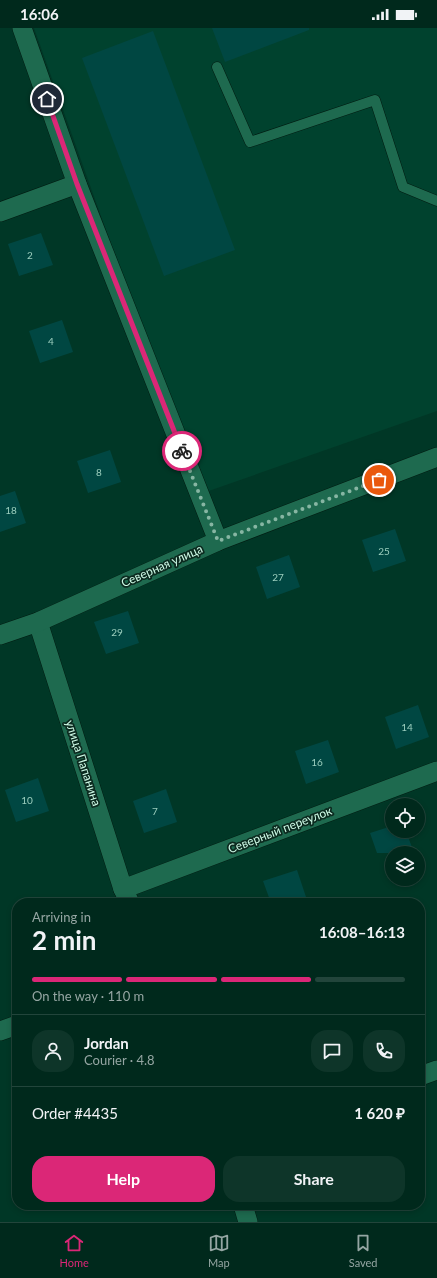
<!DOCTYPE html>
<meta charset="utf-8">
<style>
body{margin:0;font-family:Lato,sans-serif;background:#0e3529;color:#f1f3f6;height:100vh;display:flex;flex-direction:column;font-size:15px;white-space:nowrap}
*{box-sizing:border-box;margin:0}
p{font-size:13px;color:#95a6a3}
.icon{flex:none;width:22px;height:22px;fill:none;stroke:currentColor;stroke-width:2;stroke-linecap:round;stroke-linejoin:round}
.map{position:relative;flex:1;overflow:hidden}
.details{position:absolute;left:12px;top:870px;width:413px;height:312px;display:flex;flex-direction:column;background:#00291c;border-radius:16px;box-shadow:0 2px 6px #0003,0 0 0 1px #22453b}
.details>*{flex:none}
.controls{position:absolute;left:385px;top:770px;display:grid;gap:8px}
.controls a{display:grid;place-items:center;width:40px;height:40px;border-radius:50%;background:#00291c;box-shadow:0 2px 6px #0003,0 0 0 1px #22453b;font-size:20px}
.pin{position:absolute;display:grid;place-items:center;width:34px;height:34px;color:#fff;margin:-17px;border:2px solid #fff;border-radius:50%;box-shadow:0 1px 4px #0007}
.courier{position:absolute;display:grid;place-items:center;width:40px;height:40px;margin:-20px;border:3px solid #db2777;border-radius:50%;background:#fff;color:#222;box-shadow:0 1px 5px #0007}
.summary em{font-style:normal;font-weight:700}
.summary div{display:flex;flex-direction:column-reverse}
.summary{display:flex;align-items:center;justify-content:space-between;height:68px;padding:0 20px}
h1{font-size:26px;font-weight:700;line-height:30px}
.bar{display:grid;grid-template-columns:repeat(4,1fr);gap:6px 4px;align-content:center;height:48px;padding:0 20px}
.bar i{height:5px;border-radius:3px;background:#22453b}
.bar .selected{background:#db2777}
.bar p{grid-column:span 4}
.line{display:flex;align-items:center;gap:10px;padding:0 20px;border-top:1px solid #22453b}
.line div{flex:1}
.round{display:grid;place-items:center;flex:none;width:42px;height:42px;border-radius:16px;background:#0e3529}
.primary-button{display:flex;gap:8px;margin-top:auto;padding:8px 20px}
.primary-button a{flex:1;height:46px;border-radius:16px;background:#db2777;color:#fff;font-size:16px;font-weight:700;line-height:46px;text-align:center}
.primary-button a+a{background:#0e3529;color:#f1f3f6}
.status{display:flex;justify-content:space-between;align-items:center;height:28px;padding:0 20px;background:#00291c;direction:ltr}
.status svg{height:11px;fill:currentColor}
.dock{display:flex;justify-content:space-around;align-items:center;height:56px;border-top:1px solid #22453b;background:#00291c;font-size:11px;color:#95a6a3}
.dock a{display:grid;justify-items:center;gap:2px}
.dock .selected{color:#db2777}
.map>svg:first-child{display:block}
.built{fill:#00422e}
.building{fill:#004742}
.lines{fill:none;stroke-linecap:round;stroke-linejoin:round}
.service-casing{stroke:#001b11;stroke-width:11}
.minor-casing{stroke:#001b11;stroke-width:20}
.service{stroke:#1e6a4f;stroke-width:10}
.minor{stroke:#1e6a4f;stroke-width:19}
.done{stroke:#87b6a3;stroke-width:4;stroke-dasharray:0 7.2}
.route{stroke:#db2777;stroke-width:5}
.labels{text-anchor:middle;stroke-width:3.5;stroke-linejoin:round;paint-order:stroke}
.number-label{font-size:10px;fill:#9bcebe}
.street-label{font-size:12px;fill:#cffbe7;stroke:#0b2a1f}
</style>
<div class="status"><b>16:06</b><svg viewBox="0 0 49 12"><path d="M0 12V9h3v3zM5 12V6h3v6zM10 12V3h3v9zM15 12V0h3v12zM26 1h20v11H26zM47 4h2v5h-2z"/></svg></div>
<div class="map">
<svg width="437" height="1194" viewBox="0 0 437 1194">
<rect width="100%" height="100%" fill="#003726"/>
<path class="built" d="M34 0H437V383L200 466Z"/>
<g class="building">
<path d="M212 0H309V2L225 34Z"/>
<path d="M153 3 235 222 164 248 82 30Z"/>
<path d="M41 205 53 237 19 248 8 216Z"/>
<path d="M62 292 73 324 40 335 29 303Z"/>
<path d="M110 422 121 454 88 465 77 433Z"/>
<path d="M15 463 26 495 0 504V468Z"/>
<path d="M395 501 406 533 373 544 362 512Z"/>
<path d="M289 527 300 559 267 571 256 539Z"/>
<path d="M128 583 139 615 106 626 94 594Z"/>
<path d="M418 677 429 709 396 721 385 689Z"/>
<path d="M328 712 339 744 306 756 295 723Z"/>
<path d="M38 750 49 783 16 794 5 762Z"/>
<path d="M166 761 177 794 144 805 133 773Z"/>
<path d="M392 798V803H406L414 825H377L370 805Z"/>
<path d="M297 842 308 875H271L263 853Z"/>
</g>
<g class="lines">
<defs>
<path id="service" d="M217 39 250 114 375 72 403 159 437 173"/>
<g id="minor">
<path d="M22 0 77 156 218 513"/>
<path d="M0 184 77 156"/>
<path d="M38 594 123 861 130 875"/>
<path d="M0 607 38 594 218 513 437 429"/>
<path d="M123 861 437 743"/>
<path d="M0 1003 17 997"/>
<path d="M420 1048 437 1042"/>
<path d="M243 1177 248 1194"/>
</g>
</defs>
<use href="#service" class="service-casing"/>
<use href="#minor" class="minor-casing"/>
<use href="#service" class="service"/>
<use href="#minor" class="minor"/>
</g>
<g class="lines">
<path class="done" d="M182 423 218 513 379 452"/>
<path class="route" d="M47 71 77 156 182 423"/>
</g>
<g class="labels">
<g class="number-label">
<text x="30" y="231">2</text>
<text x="51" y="317">4</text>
<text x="99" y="448">8</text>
<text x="11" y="486">18</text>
<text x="384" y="527">25</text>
<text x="278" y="553">27</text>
<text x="117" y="608">29</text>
<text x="407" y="703">14</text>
<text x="317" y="738">16</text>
<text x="27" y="776">10</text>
<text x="155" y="787">7</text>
</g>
<g class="street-label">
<text transform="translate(162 538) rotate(-24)" y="4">Северная улица</text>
<text transform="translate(83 735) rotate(72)" y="4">улица Папанина</text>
<text transform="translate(280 802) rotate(-21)" y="4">Северный переулок</text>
</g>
</g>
</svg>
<div class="controls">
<a><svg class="icon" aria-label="locate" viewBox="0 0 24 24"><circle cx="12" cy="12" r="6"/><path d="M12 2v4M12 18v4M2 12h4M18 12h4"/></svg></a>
<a><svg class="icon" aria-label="layers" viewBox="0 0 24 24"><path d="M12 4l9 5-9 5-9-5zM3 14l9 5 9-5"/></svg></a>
</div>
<div class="pin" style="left:379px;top:452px;background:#ea580c"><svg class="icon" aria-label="bag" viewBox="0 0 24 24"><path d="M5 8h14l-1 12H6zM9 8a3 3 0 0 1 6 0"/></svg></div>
<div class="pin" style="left:47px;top:71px;background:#1f2937"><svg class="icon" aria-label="home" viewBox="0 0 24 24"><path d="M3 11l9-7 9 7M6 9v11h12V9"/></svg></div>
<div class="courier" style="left:182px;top:423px"><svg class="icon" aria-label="bike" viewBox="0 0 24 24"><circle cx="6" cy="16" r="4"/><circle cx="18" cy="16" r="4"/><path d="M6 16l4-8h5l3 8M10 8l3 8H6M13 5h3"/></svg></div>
<section class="details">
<div class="summary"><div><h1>2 min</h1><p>Arriving in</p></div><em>16:08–16:13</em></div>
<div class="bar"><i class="selected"></i><i class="selected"></i><i class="selected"></i><i></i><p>On the way · 110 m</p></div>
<div class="line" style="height:72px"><a class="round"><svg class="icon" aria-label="person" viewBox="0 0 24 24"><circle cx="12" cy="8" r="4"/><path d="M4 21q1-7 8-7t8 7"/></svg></a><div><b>Jordan</b><p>Courier · 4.8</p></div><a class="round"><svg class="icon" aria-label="chat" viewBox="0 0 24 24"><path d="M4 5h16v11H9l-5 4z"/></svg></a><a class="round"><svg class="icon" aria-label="phone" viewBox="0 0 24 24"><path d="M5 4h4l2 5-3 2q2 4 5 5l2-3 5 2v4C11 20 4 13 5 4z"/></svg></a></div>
<div class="line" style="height:52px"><div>Order #4435</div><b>1 620 ₽</b></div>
<div class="primary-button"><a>Help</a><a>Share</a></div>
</section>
</div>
<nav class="dock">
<a class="selected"><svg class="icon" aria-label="home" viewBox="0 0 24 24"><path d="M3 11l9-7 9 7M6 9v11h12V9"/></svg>Home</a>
<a><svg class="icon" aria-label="map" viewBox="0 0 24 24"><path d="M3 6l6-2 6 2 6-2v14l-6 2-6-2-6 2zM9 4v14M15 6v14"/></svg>Map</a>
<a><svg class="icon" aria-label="saved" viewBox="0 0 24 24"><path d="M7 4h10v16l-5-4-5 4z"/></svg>Saved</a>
</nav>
